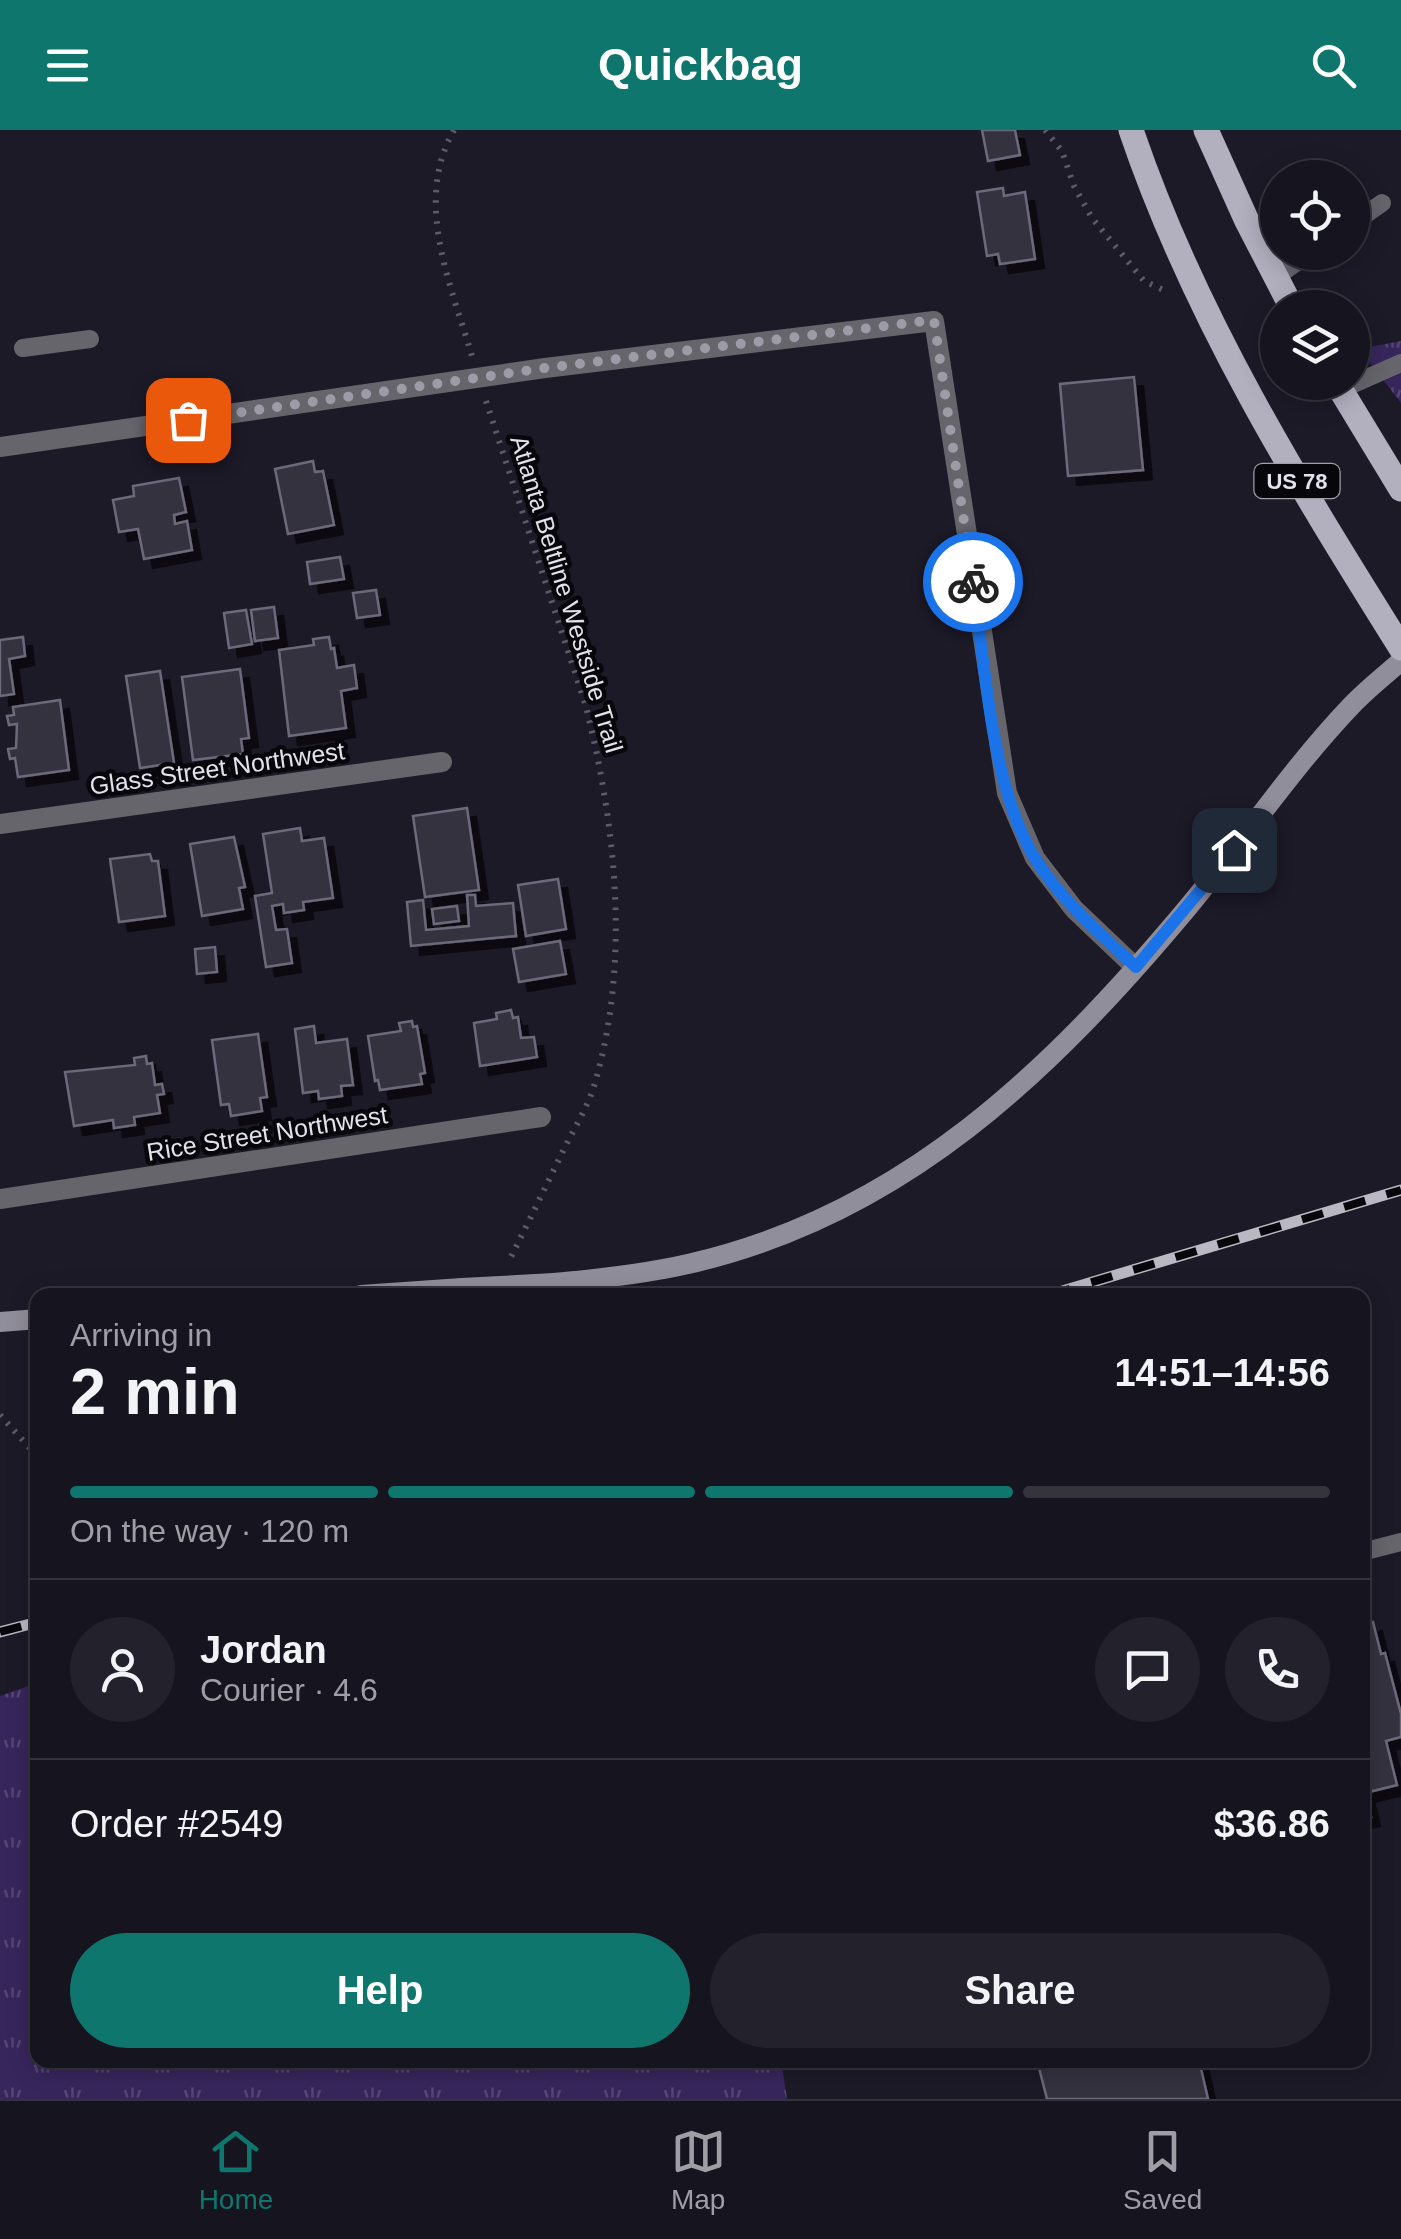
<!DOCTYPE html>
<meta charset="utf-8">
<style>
body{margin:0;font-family:Arial,sans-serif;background:#23212b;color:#f1f3f6;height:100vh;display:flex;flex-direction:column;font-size:38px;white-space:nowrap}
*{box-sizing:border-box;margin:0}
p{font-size:32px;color:#9e9ea4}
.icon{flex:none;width:55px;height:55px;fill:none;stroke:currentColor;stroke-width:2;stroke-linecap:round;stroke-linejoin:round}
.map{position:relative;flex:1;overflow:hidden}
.sheet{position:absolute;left:30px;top:1158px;width:1340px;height:780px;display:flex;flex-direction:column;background:#16141e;border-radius:20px;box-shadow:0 5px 25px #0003,0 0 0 2px #35333c}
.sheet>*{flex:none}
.buttons{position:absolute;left:1260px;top:30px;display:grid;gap:20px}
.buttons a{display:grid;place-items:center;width:110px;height:110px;border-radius:50%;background:#16141e;box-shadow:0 5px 25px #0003,0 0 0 2px #35333c;font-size:50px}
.pin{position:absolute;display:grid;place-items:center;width:85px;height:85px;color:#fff;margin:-42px;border-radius:20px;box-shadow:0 5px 15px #0006}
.courier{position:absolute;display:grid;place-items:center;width:100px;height:100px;margin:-50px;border:8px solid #1a73e8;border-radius:50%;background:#fff;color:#222;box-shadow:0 2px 12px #0007}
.headline em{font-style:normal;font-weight:700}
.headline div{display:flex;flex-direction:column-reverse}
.headline{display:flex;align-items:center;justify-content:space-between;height:170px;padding:0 40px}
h1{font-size:65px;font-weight:700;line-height:75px}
.bar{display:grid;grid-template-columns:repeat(4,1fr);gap:15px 10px;align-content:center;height:120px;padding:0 40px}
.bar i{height:12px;border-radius:8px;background:#35333c}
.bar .selected{background:#0f766e}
.bar p{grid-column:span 4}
.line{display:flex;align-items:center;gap:25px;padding:0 40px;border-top:2px solid #35333c}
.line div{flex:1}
.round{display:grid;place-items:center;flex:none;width:105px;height:105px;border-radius:52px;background:#23212b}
.button{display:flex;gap:20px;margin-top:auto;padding:20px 40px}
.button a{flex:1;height:115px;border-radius:60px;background:#0f766e;color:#fff;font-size:40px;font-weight:700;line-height:115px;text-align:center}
.button a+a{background:#23212b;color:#f1f3f6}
header{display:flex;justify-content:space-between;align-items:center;height:130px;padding:0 40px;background:#0f766e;color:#fff;font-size:45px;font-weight:700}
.dock{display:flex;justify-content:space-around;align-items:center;height:140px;border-top:2px solid #35333c;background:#16141e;font-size:28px;color:#9e9ea4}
.dock a{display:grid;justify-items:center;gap:5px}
.dock .selected{color:#0f766e}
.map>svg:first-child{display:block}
.park{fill:url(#park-tufts)}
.building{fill:#353141;stroke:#6c697a;stroke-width:2.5;filter:url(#shadow)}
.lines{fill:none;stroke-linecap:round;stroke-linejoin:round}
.path{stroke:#5e5b68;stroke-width:6;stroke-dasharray:2.5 8;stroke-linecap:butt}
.service{stroke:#66656c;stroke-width:18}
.minor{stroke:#66656c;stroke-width:20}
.secondary{stroke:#918e9b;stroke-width:20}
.primary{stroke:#b2afbf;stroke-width:25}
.rail-casing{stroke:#bab8c3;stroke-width:11}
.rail{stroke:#07060b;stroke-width:8;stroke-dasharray:22;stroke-linecap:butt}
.secondary-bridge{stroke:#918e9b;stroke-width:20}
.done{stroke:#9e9ba7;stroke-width:10;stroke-dasharray:0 18}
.route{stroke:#1a73e8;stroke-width:12}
.labels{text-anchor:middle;stroke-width:9;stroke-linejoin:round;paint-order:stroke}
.shield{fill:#07060b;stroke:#a19fa8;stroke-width:2.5}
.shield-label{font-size:22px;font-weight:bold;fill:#e3e1ec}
.street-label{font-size:25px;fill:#e3e1ec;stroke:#07060b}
</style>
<header><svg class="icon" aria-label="menu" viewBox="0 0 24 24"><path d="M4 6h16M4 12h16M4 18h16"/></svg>Quickbag<svg class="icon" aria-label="search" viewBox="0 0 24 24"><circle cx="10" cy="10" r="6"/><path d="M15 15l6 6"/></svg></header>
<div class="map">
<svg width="1401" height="1969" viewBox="0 0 1401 1969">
<defs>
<pattern id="park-tufts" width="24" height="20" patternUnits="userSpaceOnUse" patternTransform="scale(2.5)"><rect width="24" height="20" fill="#37265c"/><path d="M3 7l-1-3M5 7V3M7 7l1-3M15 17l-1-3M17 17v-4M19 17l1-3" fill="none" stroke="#544574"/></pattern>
<filter id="shadow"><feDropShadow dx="9" dy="9" stdDeviation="0" flood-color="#0009"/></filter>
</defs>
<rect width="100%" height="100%" fill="#1d1a28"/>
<g class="park">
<path d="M1401 211V273L1359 219Z"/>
<path d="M37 1553 38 1930H781L787 1969H0V1566Z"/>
</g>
<g class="building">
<path d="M982 0H1015L1020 25 988 31Z"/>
<path d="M1003 58 1004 66 1025 62 1035 129 1000 134 998 124 987 126 977 62Z"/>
<path d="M1134 247 1143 340 1068 346 1060 254Z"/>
<path d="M313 331 315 342 323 341 334 395 288 404 275 339Z"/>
<path d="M179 348 186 382 174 385 175 394 187 391 192 420 144 429 138 399 119 402 113 370 134 366 133 356Z"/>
<path d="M340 427 344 449 310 454 307 432Z"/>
<path d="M376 460 380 485 357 488 353 463Z"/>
<path d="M274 477 278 508 255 511 251 480Z"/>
<path d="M246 480 252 514 229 518 224 483Z"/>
<path d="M23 507 25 526 9 529 14 564 0 566V510Z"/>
<path d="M329 507 331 519 334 518 337 538 354 535 357 558 341 561 346 598 289 606 279 520 314 515 313 509Z"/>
<path d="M240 539 249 608 241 609 243 624 193 630 182 547Z"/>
<path d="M160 541 174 633 140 638 126 546Z"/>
<path d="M60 570 69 640 18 647 15 628 10 629 8 619 16 618 17 594 9 595 7 586 14 585 13 577Z"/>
<path d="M467 678 479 760 425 767 413 686Z"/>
<path d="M300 698 302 711 324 708 333 768 303 772 304 780 284 783 283 774 272 776 276 800 287 799 292 833 266 837 255 766 272 763 263 704Z"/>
<path d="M234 707 245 757 239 758 243 779 202 786 190 714Z"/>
<path d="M150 724 152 731H158L165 786 119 792 110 729Z"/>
<path d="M558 749 566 799 526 806 518 755Z"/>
<path d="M467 765H475L476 776 513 773 516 806 411 816 407 772 423 770 426 800 469 796Z"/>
<path d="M457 776 459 791 434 794 432 779Z"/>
<path d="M560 811 566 844 519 852 513 819Z"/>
<path d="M215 817 217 842 197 844 195 819Z"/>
<path d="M511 880 513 888 518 887 521 908 534 907 537 927 480 936 474 893 497 889 496 883Z"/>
<path d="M412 891 413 897 417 896 425 943 420 944 422 954 380 960 378 950 375 951 368 906 401 901 399 893Z"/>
<path d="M314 896 316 913 347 909 353 955 341 956 342 966 319 969 318 961 303 963 295 899Z"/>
<path d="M258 904 267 967 260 968 262 981 231 986 229 974 221 975 212 910Z"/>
<path d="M146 926 147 934 152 933 155 955 162 954 164 964 157 965 160 983 134 987 135 995 114 998 113 990 74 996 65 942 135 935 134 928Z"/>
<path d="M1373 1492 1381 1524 1385 1523 1401 1584V1607L1386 1611 1397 1655 1365 1663 1371 1687 1362 1689V1495Z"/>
<path d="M1037 1930H1199L1208 1969H1047Z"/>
</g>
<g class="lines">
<g class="path">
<path d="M454 0C413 71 451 155 472 226"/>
<path d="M1045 0 1062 21 1074 56 1092 88 1144 151 1168 162"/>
<path d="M486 271 585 573C616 695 631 833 594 956 587 978 575 997 565 1017 546 1056 527 1095 508 1133"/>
<path d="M0 1285 38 1327"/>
</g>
<g class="service">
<path d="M1352 94 1382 73"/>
<path d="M1276 147 1311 122"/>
<path d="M23 218 90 209"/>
<path d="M1340 260 1401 233"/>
<path d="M1362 1422 1401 1412"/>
</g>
<g class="minor">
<path d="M0 317 545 238 934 191 1007 663 1035 728 1074 779 1135 837"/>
<path d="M0 694 442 632"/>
<path d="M0 1069 541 987"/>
</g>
<g class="secondary">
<path d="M554 1153C599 1149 644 1144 688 1134 904 1085 1052 940 1189 776 1243 711 1292 638 1351 576 1366 560 1384 546 1401 531"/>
<path d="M361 1165 462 1158"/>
<path d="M0 1192 38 1189"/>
</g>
<g class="primary">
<path d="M1131 0C1194 186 1297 352 1401 518"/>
<path d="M1206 0 1247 91 1292 178"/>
<path d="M1336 252 1401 359"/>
</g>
<defs>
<g id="rail">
<path d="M1049 1165 1401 1060"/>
<path d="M0 1502 38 1492"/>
</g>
</defs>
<use href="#rail" class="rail-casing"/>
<use href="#rail" class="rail"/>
<path class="secondary-bridge" d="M462 1158 554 1153"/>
</g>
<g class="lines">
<path class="done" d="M188 290 545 238 934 190 973 452"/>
<path class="route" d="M973 452C985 535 991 659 1036 730 1062 771 1100 804 1136 837L1234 720"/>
</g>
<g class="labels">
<rect class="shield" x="1254.5" y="334" width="85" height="34" rx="8"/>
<g class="shield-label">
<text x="1297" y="359">US 78</text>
</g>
<g class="street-label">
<text transform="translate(567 464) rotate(73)" y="9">Atlanta Beltline Westside Trail</text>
<text transform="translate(217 638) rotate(-8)" y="9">Glass Street Northwest</text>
<text transform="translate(267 1003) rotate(-9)" y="9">Rice Street Northwest</text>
</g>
</g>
</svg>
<div class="buttons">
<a><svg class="icon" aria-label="locate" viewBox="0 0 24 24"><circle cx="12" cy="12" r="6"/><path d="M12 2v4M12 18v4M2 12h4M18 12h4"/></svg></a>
<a><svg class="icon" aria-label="layers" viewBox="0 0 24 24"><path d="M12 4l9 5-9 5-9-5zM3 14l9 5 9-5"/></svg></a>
</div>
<div class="pin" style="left:188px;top:290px;background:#ea580c"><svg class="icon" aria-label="bag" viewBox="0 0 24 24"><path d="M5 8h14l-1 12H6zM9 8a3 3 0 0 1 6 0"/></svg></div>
<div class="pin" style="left:1234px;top:720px;background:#1f2937"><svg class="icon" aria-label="home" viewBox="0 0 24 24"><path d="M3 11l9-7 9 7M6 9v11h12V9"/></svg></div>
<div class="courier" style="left:973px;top:452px"><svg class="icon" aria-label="bike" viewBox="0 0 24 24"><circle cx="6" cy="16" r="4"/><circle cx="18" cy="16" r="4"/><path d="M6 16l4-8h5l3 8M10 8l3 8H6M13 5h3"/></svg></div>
<section class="sheet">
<div class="headline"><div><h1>2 min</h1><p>Arriving in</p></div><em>14:51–14:56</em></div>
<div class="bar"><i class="selected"></i><i class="selected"></i><i class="selected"></i><i></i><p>On the way · 120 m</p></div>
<div class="line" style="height:180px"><a class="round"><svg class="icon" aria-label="person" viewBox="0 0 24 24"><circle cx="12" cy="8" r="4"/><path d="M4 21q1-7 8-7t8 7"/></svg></a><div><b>Jordan</b><p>Courier · 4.6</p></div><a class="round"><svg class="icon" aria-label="chat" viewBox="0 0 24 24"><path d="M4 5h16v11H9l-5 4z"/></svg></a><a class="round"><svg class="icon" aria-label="phone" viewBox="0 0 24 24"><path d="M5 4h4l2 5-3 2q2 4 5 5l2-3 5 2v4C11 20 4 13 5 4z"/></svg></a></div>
<div class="line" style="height:130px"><div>Order #2549</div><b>$36.86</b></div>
<div class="button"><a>Help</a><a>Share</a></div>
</section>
</div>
<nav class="dock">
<a class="selected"><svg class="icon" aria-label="home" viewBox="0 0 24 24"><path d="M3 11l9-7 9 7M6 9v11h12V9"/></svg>Home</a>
<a><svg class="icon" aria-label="map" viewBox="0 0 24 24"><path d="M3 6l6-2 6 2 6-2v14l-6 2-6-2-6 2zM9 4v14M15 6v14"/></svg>Map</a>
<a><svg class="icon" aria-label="saved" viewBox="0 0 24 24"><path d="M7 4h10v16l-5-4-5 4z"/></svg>Saved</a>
</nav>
